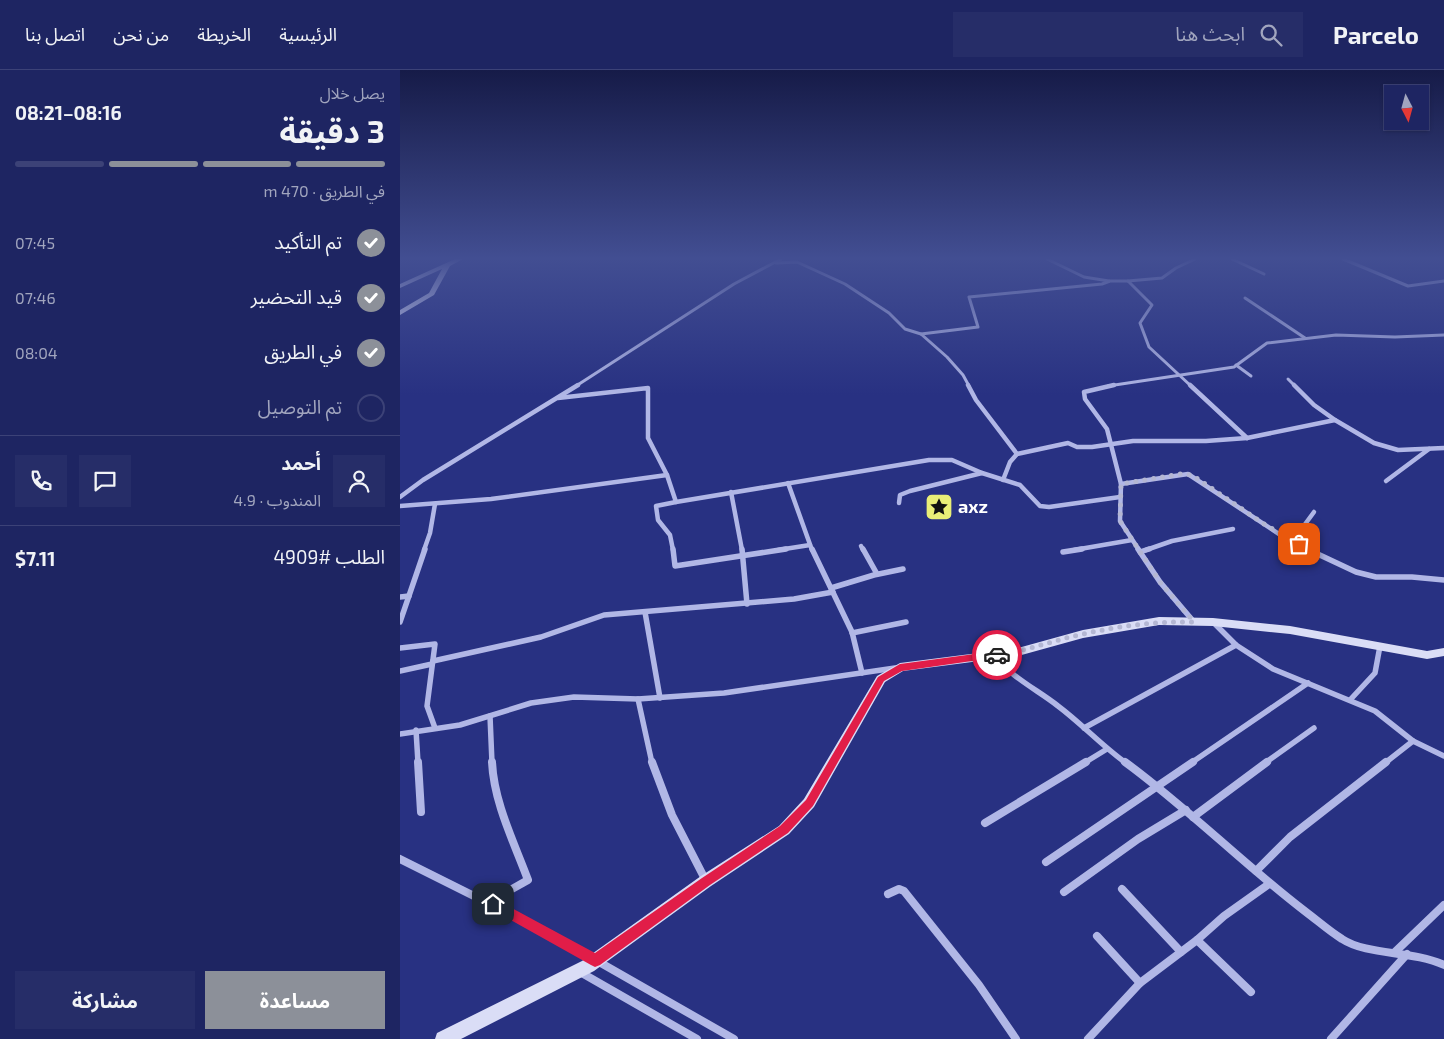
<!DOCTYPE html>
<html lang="ar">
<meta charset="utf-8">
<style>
body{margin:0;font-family:"Exo 2","Noto Sans Arabic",sans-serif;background:#262d68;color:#f1f3f6;direction:rtl;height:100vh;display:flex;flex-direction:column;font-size:19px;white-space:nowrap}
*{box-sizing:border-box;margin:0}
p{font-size:16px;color:#a1a5be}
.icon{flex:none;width:28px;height:28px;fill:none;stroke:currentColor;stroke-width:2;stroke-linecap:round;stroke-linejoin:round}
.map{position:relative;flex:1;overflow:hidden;direction:ltr}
.side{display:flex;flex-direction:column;background:#1e2562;width:400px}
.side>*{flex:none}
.needle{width:32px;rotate:174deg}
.buttons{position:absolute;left:984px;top:15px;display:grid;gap:10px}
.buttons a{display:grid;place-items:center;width:45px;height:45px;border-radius:0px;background:#1e2562;box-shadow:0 1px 4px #0004,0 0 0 1px #3c4277;font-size:25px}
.pin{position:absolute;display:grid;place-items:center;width:42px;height:42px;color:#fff;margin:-21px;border-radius:10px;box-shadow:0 2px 8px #0006}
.courier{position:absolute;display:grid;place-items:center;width:50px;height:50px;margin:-25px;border:4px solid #e11d48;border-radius:50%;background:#fff;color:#222;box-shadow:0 1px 6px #0007}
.summary em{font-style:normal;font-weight:700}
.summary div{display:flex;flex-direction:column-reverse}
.summary{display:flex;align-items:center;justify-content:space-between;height:85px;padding:0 15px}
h1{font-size:32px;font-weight:700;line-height:38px}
.bar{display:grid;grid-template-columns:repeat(4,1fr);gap:8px 5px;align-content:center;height:60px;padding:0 15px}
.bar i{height:6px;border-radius:4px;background:#3c4277}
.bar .on{background:#8c9099}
.bar p{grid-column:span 4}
.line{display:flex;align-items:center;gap:12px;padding:0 15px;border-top:1px solid #3c4277}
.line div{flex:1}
.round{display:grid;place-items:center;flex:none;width:52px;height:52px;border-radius:0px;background:#262d68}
ol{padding:0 15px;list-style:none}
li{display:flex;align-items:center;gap:15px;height:55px}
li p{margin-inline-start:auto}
li .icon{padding:5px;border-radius:50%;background:#8c9099;color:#fff;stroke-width:4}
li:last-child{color:#a1a5be}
li i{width:28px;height:28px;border:2px solid #3c4277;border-radius:50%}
.button{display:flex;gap:10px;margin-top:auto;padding:10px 15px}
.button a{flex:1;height:58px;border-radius:0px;background:#8c9099;color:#fff;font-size:20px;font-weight:700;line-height:58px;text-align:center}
.button a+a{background:#262d68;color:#f1f3f6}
header{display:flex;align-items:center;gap:30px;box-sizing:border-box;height:70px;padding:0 25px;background:#1e2562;border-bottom:1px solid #3c4277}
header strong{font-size:24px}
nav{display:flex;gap:28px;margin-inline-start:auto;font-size:18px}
.search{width:350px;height:45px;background:#262d68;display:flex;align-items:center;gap:12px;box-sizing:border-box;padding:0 18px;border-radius:0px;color:#a1a5be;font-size:19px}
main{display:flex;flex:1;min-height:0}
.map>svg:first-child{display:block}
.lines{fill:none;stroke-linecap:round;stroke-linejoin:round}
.street-far3{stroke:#b1b7e6;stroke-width:3}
.street-far2{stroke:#b1b7e6;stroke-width:4.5}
.street-far1{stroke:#b1b7e6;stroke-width:5.5}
.street{stroke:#b1b7e6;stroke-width:8}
.secondary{fill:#daddf6;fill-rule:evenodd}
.route{fill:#e11d48}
.done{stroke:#b4b7d3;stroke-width:5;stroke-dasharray:0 9}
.labels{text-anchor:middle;stroke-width:4.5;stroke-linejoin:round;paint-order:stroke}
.poi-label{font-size:18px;font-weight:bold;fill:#fff;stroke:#283182;text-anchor:start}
</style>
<header>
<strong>Parcelo</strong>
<div class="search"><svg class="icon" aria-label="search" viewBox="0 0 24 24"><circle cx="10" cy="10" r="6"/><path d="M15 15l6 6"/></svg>ابحث هنا</div>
<nav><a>الرئيسية</a><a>الخريطة</a><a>من نحن</a><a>اتصل بنا</a></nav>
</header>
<main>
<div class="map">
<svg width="1044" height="969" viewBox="0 0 1044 969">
<rect width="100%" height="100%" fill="#283182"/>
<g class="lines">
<g class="street-far3">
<path d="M647 189 684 207 709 211"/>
<path d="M832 189 864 204"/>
<path d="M943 189 1008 216 1044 211"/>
<path d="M376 193 397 192 445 214 489 243 505 259 521 264 547 287 563 305 569 316"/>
<path d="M845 228 905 268"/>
<path d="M521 264 578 257 569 227 702 214 710 211H728"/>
<path d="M836 295 851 306"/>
<path d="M888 309 895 316"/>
<path d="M176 316 334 214 381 189"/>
<path d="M708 316 834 297 867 273 936 265 995 267 1044 265"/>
<path d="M791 316 749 277 740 253 752 235 728 211 762 208 776 198 795 189"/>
</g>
<g class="street-far2">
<path d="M568 315 576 330 617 384"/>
<path d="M714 315 684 322 685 329 707 359 721 414 720 451 739 480"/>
<path d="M790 315 847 368"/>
<path d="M894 315 914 335 935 350"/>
<path d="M158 328 248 318V368L267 405 276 432 529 390H552L582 403 620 415 640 436 649 437 720 427"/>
<path d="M603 410 610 392 617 384 668 373 677 377H692L733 371H806L847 368 935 350 974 373 998 380 1044 378"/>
<path d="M986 411 1029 379"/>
<path d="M388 413 412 480"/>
<path d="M721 414 788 404 885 468 910 480"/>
<path d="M331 422 342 480"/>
<path d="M0 427 23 410 178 315"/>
<path d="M499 433 500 425 510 421 582 403"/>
<path d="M0 436 91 429 267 405"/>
<path d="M885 468 903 457 914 442"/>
<path d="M461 476 463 480"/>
<path d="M24 480 30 463 35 434"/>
<path d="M273 480 270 465 258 450 256 436 276 432"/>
<path d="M378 480 410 475"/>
<path d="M674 480 732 470"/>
<path d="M746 480 772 471 833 459"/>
</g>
<g class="street-far1">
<path d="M273 479 275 496 386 479"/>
<path d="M342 479 347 534"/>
<path d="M412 479 452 562 462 603"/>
<path d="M463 479 477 504"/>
<path d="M738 479 760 512 794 552"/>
<path d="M907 479 956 502 976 507H1012L1044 510"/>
<path d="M663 482 682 479"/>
<path d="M740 482 749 479"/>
<path d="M431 518 474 505 503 499"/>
<path d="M0 527 9 526"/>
<path d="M245 542 260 628"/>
<path d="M0 552 25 479"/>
<path d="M813 552 836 575 873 599 975 641 1013 671 1044 686"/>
<path d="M452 563 506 552"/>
<path d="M0 578 35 574 27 636 35 658"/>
<path d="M595 585C610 607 638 620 658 636 682 654 702 676 726 693"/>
<path d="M33 591 141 567 204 545 394 529 433 522"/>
<path d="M0 601 32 594"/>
<path d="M238 629 252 693"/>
<path d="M950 630 975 603 980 576"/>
<path d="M90 646 92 693"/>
<path d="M684 658 836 575"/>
<path d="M16 660 18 693"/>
<path d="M0 664 60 655 131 633 174 627 238 629 324 623 495 598"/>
<path d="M684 693 707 679"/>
<path d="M791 693 908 613"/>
<path d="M865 693 914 658"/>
<path d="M985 693 1013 671"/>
</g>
<g class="street">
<path d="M18 692 21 742"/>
<path d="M252 692 272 745 306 811"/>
<path d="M725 692C788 738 843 794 906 842 918 851 929 861 942 869 968 886 1012 880 1044 895"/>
<path d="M793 747 867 692"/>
<path d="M585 753 686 692"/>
<path d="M0 789 150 864 334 969"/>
<path d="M646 792 793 692"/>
<path d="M856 801 890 767 986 692"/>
<path d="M722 819 781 882"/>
<path d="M664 822 738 769 786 740"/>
<path d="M488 824 499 819 504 821 579 915 616 969"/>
<path d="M89 832 128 810C114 772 94 733 92 692"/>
<path d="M697 866 740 913"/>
<path d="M797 870 851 922"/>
<path d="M995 882 1044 835"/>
<path d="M180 902 297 969"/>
<path d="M688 969 740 913 797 870 824 846 869 814"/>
<path d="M931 969 1007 884"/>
</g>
<g class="secondary">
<path d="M55 189H63L50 196 34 225 0 245V240L29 223 42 199 0 218V214Z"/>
<path d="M759 547 813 548 890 556 1027 581 1044 578V586L1027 589 890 564 813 556 759 555 683 568 618 586 503 601 485 612 414 737 389 764 311 816 194 901 61 969H35L37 963 182 891 301 806 379 756 404 729 477 606 500 593 618 578 683 560Z"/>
</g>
</g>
<linearGradient id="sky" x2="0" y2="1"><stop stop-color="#161b48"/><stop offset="0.58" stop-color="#424e92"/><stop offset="1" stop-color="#424e92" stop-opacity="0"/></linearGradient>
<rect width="1044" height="325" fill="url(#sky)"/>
<path class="route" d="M597 581 602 585 600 587 502 601 484 611 413 736 388 763 310 815 200 895 195 897 191 895 89 838 87 834 89 830 93 829 97 830 195 883 302 808 380 756 406 730 478 607 500 594Z"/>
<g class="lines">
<path class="done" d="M597 585C627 581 654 570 683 564 720 556 756 551 794 552L760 512 720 451 721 414 780 404 792 405 864 454 899 474"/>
</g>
<defs>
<symbol id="sight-square" viewBox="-11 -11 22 22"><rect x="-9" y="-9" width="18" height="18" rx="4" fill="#e9ee77" stroke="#283182"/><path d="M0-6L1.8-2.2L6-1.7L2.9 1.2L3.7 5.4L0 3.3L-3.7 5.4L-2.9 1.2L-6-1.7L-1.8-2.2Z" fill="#111"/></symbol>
</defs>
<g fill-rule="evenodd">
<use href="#sight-square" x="523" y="421" width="32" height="32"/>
</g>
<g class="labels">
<g class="poi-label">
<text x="558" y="443">axz</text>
</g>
</g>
</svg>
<div class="buttons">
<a><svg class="needle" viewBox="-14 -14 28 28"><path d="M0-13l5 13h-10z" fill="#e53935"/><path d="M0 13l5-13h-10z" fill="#a1a5be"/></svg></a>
</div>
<div class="pin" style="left:899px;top:474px;background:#ea580c"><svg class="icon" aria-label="bag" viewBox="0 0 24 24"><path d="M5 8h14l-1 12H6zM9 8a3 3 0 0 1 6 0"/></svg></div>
<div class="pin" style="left:93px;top:834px;background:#1f2937"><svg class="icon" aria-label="home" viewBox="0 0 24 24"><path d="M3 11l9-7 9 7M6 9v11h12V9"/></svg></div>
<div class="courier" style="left:597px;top:585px"><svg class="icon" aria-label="car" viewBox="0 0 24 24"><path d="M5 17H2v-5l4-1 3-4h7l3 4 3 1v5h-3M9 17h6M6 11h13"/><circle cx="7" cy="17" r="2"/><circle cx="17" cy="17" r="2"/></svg></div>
</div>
<section class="side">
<div class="summary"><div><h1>3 دقيقة</h1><p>يصل خلال</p></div><em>08:16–08:21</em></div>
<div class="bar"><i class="on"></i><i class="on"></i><i class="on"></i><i></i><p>في الطريق · 470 m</p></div>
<ol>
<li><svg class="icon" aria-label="check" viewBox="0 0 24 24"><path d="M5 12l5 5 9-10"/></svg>تم التأكيد<p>07:45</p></li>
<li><svg class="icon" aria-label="check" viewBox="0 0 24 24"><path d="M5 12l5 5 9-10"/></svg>قيد التحضير<p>07:46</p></li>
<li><svg class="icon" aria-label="check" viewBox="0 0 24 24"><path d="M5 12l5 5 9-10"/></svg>في الطريق<p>08:04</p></li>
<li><i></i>تم التوصيل</li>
</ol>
<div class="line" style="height:90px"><a class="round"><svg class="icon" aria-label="person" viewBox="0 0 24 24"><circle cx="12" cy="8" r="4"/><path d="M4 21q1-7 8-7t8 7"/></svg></a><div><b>أحمد</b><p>المندوب · 4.9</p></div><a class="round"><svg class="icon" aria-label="chat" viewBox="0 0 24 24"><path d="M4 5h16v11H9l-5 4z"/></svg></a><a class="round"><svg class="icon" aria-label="phone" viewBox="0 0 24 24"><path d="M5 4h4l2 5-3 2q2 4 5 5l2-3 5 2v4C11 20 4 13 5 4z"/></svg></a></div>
<div class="line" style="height:65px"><div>الطلب #4909</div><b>$7.11</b></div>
<div class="button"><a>مساعدة</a><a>مشاركة</a></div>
</section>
</main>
